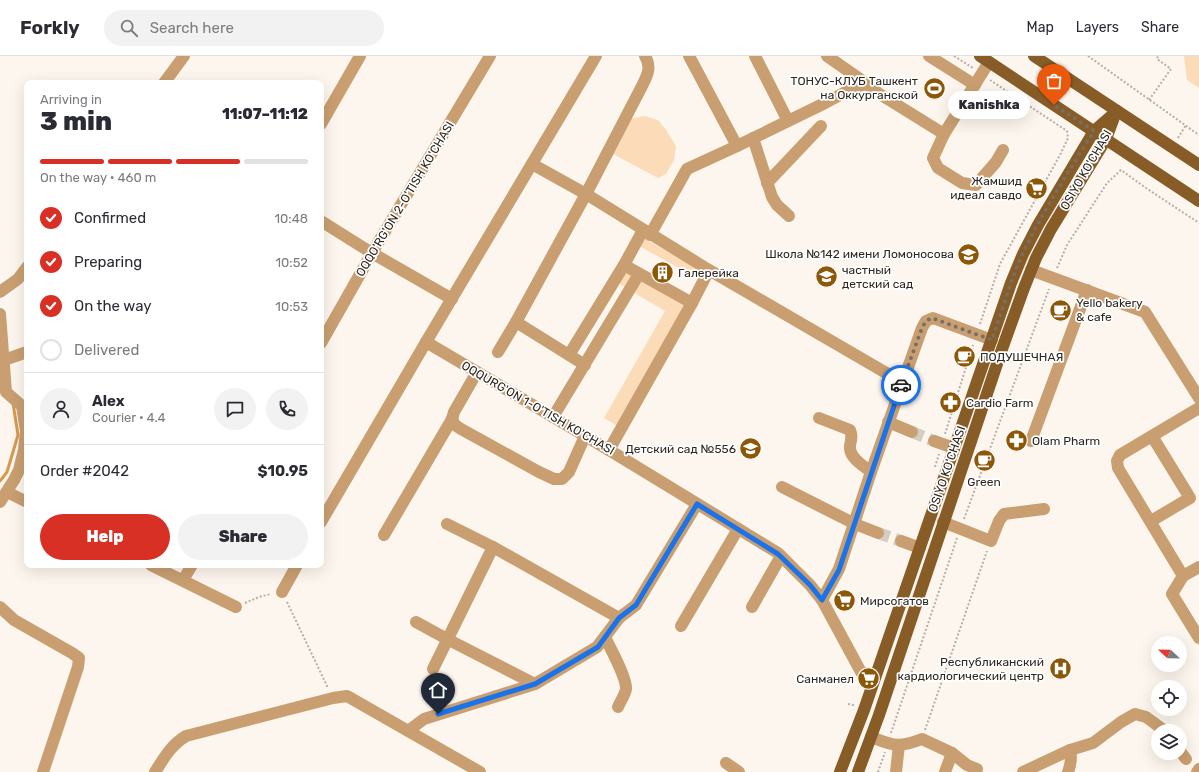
<!DOCTYPE html>
<meta charset="utf-8">
<style>
body{margin:0;font-family:Rubik,sans-serif;background:#f2f2f3;color:#2b2b33;height:100vh;display:flex;flex-direction:column;font-size:15px;white-space:nowrap}
*{box-sizing:border-box;margin:0}
p{font-size:13px;color:#7c7c81}
.icon{flex:none;width:22px;height:22px;fill:none;stroke:currentColor;stroke-width:2;stroke-linecap:round;stroke-linejoin:round}
.map{position:relative;flex:1;overflow:hidden}
.drawer{position:absolute;left:24px;top:24px;width:300px;height:488px;display:flex;flex-direction:column;background:#fff;border-radius:8px;box-shadow:0 4px 16px #0002}
.drawer>*{flex:none}
.needle{width:26px;rotate:292deg}
.controls{position:absolute;left:1151px;top:580px;display:grid;gap:8px}
.controls a{display:grid;place-items:center;width:36px;height:36px;border-radius:50%;background:#fff;box-shadow:0 4px 16px #0002;font-size:20px}
.pin{position:absolute;display:grid;place-items:center;width:34px;height:34px;color:#fff;margin:-41px -17px;border-radius:50% 50% 50% 0;rotate:-45deg;box-shadow:0 0 4px #0007}
.pin .icon{rotate:45deg}
.courier{position:absolute;display:grid;place-items:center;width:40px;height:40px;margin:-20px;border:3px solid #1a73e8;border-radius:50%;background:#fff;color:#222;box-shadow:0 1px 5px #0007}
.bubble{position:absolute;height:28px;border-radius:14px;background:#fff;box-shadow:0 4px 16px #0002;font-size:13px;font-weight:800;line-height:28px;text-align:center}
.overview em{font-style:normal;font-weight:800}
.overview div{display:flex;flex-direction:column-reverse}
.overview{display:flex;align-items:center;justify-content:space-between;height:68px;padding:0 16px}
h1{font-size:26px;font-weight:800;line-height:30px}
.bar{display:grid;grid-template-columns:repeat(4,1fr);gap:6px 4px;align-content:center;height:48px;padding:0 16px}
.bar i{height:5px;border-radius:3px;background:#e1e1e2}
.bar .selected{background:#d93025}
.bar p{grid-column:span 4}
.line{display:flex;align-items:center;gap:10px;padding:0 16px;border-top:1px solid #e1e1e2}
.line div{flex:1}
.round{display:grid;place-items:center;flex:none;width:42px;height:42px;border-radius:21px;background:#f2f2f3}
ol{padding:0 16px;list-style:none}
li{display:flex;align-items:center;gap:12px;height:44px}
li p{margin-inline-start:auto}
li .icon{padding:4px;border-radius:50%;background:#d93025;color:#fff;stroke-width:4}
li:last-child{color:#7c7c81}
li i{width:22px;height:22px;border:2px solid #e1e1e2;border-radius:50%}
.action{display:flex;gap:8px;margin-top:auto;padding:8px 16px}
.action a{flex:1;height:46px;border-radius:24px;background:#d93025;color:#fff;font-size:16px;font-weight:800;line-height:46px;text-align:center}
.action a+a{background:#f2f2f3;color:#2b2b33}
header{display:flex;align-items:center;gap:24px;box-sizing:border-box;height:56px;padding:0 20px;background:#fff;border-bottom:1px solid #e1e1e2}
header strong{font-size:19px}
nav{display:flex;gap:22px;margin-inline-start:auto;font-size:14px}
.search{width:280px;height:36px;background:#f2f2f3;display:flex;align-items:center;gap:10px;box-sizing:border-box;padding:0 14px;border-radius:22px;color:#7c7c81;font-size:15px}
.map>svg:first-child{display:block}
.green{fill:#fcdbb8}
.lines{fill:none;stroke-linecap:round;stroke-linejoin:round}
.stream{stroke:#d79952;stroke-width:3}
.minor-tunnel{stroke:#d4cdc5;stroke-width:12;stroke-dasharray:12 6;stroke-linecap:butt}
.path{stroke:#b6afa7;stroke-width:2;stroke-dasharray:2 2;stroke-linecap:butt}
.minor{stroke:#c99f71;stroke-width:12}
.major{stroke:#885c27;stroke-width:12}
.done{stroke:#766f67;stroke-width:4;stroke-dasharray:0 7.2}
.route{stroke:#1a73e8;stroke-width:5}
.labels{text-anchor:middle;stroke-width:3.5;stroke-linejoin:round;paint-order:stroke}
.poi-label{font-size:12px;fill:#2e271f;stroke:#fff;text-anchor:start}
.street-label{font-size:12px;fill:#2e271f;stroke:#fff}
</style>
<header>
<strong>Forkly</strong>
<div class="search"><svg class="icon" aria-label="search" viewBox="0 0 24 24"><circle cx="10" cy="10" r="6"/><path d="M15 15l6 6"/></svg>Search here</div>
<nav><a>Map</a><a>Layers</a><a>Share</a></nav>
</header>
<div class="map">
<svg width="1199" height="716" viewBox="0 0 1199 716">
<rect width="100%" height="100%" fill="#fdf6ee"/>
<g class="green">
<path d="M1184 0H1199V32L1187 24Z"/>
<path d="M644 60 658 64 666 74 676 90 674 104 666 118 658 122 613 98 630 63Z"/>
<path d="M643 182 702 214 697 222 639 190Z"/>
<path d="M624 212 695 252 626 375 604 362 665 255 616 226Z"/>
</g>
<g class="lines">
<path class="stream" d="M0 425 7 416 18 379 13 347"/>
<g class="minor-tunnel">
<path d="M912 376 934 385"/>
<path d="M878 477 901 485"/>
</g>
<g class="path">
<path d="M954 0 973 12"/>
<path d="M1088 0 1199 79"/>
<path d="M1149 44 1171 13 1157 3 1158 0"/>
<path d="M1178 82 1186 69"/>
<path d="M1057 212 1067 189 1107 127 1121 114 1146 132 1199 167"/>
<path d="M980 268 1000 208 1061 97 1068 82 1067 75 990 24"/>
<path d="M945 378 973 289"/>
<path d="M935 411 939 398"/>
<path d="M964 463 1049 233"/>
<path d="M287 546 328 632"/>
<path d="M245 547 259 541 271 538"/>
<path d="M848 648 853 649 854 647"/>
<path d="M925 674 987 495"/>
<path d="M891 677 957 482"/>
<path d="M878 716 885 696"/>
</g>
<g class="minor">
<path d="M689 0 737 90"/>
<path d="M755 0 788 65"/>
<path d="M827 0 867 28"/>
<path d="M929 0 975 29"/>
<path d="M989 6 944 78 933 102 938 112 962 127 976 129 996 106 1003 94"/>
<path d="M164 27 184 0"/>
<path d="M321 68 360 0"/>
<path d="M753 82 772 141 777 149 789 160"/>
<path d="M532 108 586 138 709 214 888 318"/>
<path d="M767 127 821 70"/>
<path d="M321 165 372 197 452 243"/>
<path d="M643 174 624 209 692 247 709 214"/>
<path d="M650 179 687 113 737 90 825 47 855 31 867 28 878 37 944 78"/>
<path d="M1031 214 1145 256 1199 342"/>
<path d="M0 236 18 223 27 211"/>
<path d="M0 258 6 336 22 350 26 375 24 394 19 414 14 424 0 446"/>
<path d="M426 286 609 394 778 497 810 529 822 544 861 616 875 621"/>
<path d="M321 287 372 197 490 0"/>
<path d="M498 296 516 266"/>
<path d="M569 299 624 209"/>
<path d="M4 304 27 296"/>
<path d="M585 309 516 266 586 138 642 30C647 20 652 11 645 0"/>
<path d="M477 316 454 356 452 363 455 369 461 373 539 416 554 423H562L569 416 585 380"/>
<path d="M553 361 639 218"/>
<path d="M819 362 850 374C854 384 849 385 850 393 851 403 864 410 871 416L922 272 926 265 933 262 992 284"/>
<path d="M888 366 912 376"/>
<path d="M934 385 954 392"/>
<path d="M1031 385 1087 234"/>
<path d="M609 394 692 247"/>
<path d="M782 431 855 468 878 477"/>
<path d="M7 436 27 446"/>
<path d="M1151 465 1190 442 1152 380"/>
<path d="M321 466 426 286 596 0"/>
<path d="M943 466 991 485 999 465 1004 458 1044 453"/>
<path d="M447 468 493 491 619 562"/>
<path d="M384 479 452 363"/>
<path d="M901 485 920 492"/>
<path d="M151 509 236 551"/>
<path d="M1199 511 1183 520 1172 538 1199 582"/>
<path d="M1183 520 1118 412 1117 405 1120 399 1199 352"/>
<path d="M183 524 192 509"/>
<path d="M282 536 297 509"/>
<path d="M822 544 839 513 871 416"/>
<path d="M0 551 14 564 72 597 79 602 78 611 43 716"/>
<path d="M752 551 781 500"/>
<path d="M416 566 447 583 535 628"/>
<path d="M681 570 738 473"/>
<path d="M605 581C610 592 627 622 626 633 625 639 620 646 618 651"/>
<path d="M433 613 493 491"/>
<path d="M408 675 424 663 535 628 597 591 619 562 636 549 697 448"/>
<path d="M871 681C894 690 899 692 922 683L952 697 967 709 977 713"/>
<path d="M1180 695 1186 703"/>
<path d="M726 707 739 716"/>
<path d="M155 716C164 702 171 689 186 680L333 642 347 640 480 716"/>
<path d="M896 716 899 689"/>
<path d="M945 716 952 697"/>
<path d="M1023 716 1070 694 1093 687 1121 666 1135 658 1146 661 1165 675"/>
<path d="M1068 716C1071 708 1072 702 1070 694"/>
<path d="M1197 716 1199 713"/>
</g>
<g class="major">
<path d="M980 0 1199 145"/>
<path d="M1034 0 1199 109"/>
<path d="M840 716 864 654 1011 227 1023 198 1038 169 1094 75 1117 55"/>
<path d="M858 716 879 659 1002 293 1024 232 1036 202 1051 173 1106 83 1116 56"/>
</g>
</g>
<g class="lines">
<path class="done" d="M901 329 922 272 926 265 932 262 992 284C1002 255 1010 225 1023 197 1043 155 1069 115 1094 75L1054 49"/>
<path class="route" d="M438 658 535 628 598 591 619 562 636 549 697 448 778 498 810 529 822 544 839 514 901 329"/>
</g>
<defs>
<symbol id="stadium-disc" viewBox="-11 -11 22 22"><circle r="9.5" fill="#8d5708" stroke="#fff"/><path d="M0-5a6.5 5 0 1 0 0 10a6.5 5 0 1 0 0-10ZM-3.5-1.8h7v3.6h-7Z" fill="#fff"/></symbol>
<symbol id="supermarket-disc" viewBox="-11 -11 22 22"><circle r="9.5" fill="#8d5708" stroke="#fff"/><path d="M-6-5.5h2.5l.6 2H6L4.5 2H-2.5L-4.4-4H-6ZM-1.5 3.2a1.3 1.3 0 1 0 .1 0ZM3 3.2a1.3 1.3 0 1 0 .1 0Z" fill="#fff"/></symbol>
<symbol id="school-disc" viewBox="-11 -11 22 22"><circle r="9.5" fill="#8d5708" stroke="#fff"/><path d="M0-5L7-2L0 1L-7-2ZM-4 1L0 2.5L4 1V4Q0 6-4 4Z" fill="#fff"/></symbol>
<symbol id="building-disc" viewBox="-11 -11 22 22"><circle r="9.5" fill="#8d5708" stroke="#fff"/><path d="M-4-6H4V6H1V3H-1V6H-4ZM-2.5-4.3h1.7v1.8h-1.7ZM.8-4.3h1.7v1.8H.8ZM-2.5-1h1.7V.8h-1.7ZM.8-1h1.7V.8H.8Z" fill="#fff"/></symbol>
<symbol id="cafe-disc" viewBox="-11 -11 22 22"><circle r="9.5" fill="#8d5708" stroke="#fff"/><path d="M-5.5-4.5H6V0H3Q3 3.5 0 3.5H-2.5Q-5.5 3.5-5.5 0ZM3-3.2v2h1.7v-2ZM-6 4.5H4V6H-6Z" fill="#fff"/></symbol>
<symbol id="pharmacy-disc" viewBox="-11 -11 22 22"><circle r="9.5" fill="#8d5708" stroke="#fff"/><path d="M-2-6h4v4h4v4h-4v4h-4v-4h-4v-4h4Z" fill="#fff"/></symbol>
<symbol id="hospital-disc" viewBox="-11 -11 22 22"><circle r="9.5" fill="#8d5708" stroke="#fff"/><path d="M-5-5h3v3.5h4V-5h3V5h-3V1.5h-4V5h-3Z" fill="#fff"/></symbol>
</defs>
<g fill-rule="evenodd">
<use href="#stadium-disc" x="922" y="20" width="25" height="25"/>
<use href="#supermarket-disc" x="1024" y="120" width="25" height="25"/>
<use href="#school-disc" x="956" y="186" width="25" height="25"/>
<use href="#building-disc" x="650" y="204" width="25" height="25"/>
<use href="#school-disc" x="814" y="208" width="25" height="25"/>
<use href="#cafe-disc" x="1048" y="242" width="25" height="25"/>
<use href="#cafe-disc" x="952" y="288" width="25" height="25"/>
<use href="#pharmacy-disc" x="938" y="334" width="25" height="25"/>
<use href="#pharmacy-disc" x="1004" y="372" width="25" height="25"/>
<use href="#school-disc" x="738" y="380" width="25" height="25"/>
<use href="#cafe-disc" x="972" y="392" width="25" height="25"/>
<use href="#supermarket-disc" x="832" y="532" width="25" height="25"/>
<use href="#hospital-disc" x="1048" y="600" width="25" height="25"/>
<use href="#supermarket-disc" x="856" y="610" width="25" height="25"/>
</g>
<g class="labels">
<g class="poi-label">
<text x="918" y="29" text-anchor="end">ТОНУС-КЛУБ Ташкент<tspan x="918" dy="14">на Оккурганской</tspan></text>
<text x="1022" y="129" text-anchor="end">Жамшид<tspan x="1022" dy="14">идеал савдо</tspan></text>
<text x="954" y="202" text-anchor="end">Школа №142 имени Ломоносова</text>
<text x="842" y="218">частный<tspan x="842" dy="14">детский сад</tspan></text>
<text x="678" y="221">Галерейка</text>
<text x="1076" y="251">Yello bakery<tspan x="1076" dy="14">&amp; cafe</tspan></text>
<text x="980" y="305">ПОДУШЕЧНАЯ</text>
<text x="966" y="351">Cardio Farm</text>
<text x="1032" y="389">Olam Pharm</text>
<text x="736" y="397" text-anchor="end">Детский сад №556</text>
<text x="984" y="430" text-anchor="middle">Green</text>
<text x="860" y="549">Мирсогатов</text>
<text x="1044" y="610" text-anchor="end">Республиканский<tspan x="1044" dy="14">кардиологический центр</tspan></text>
<text x="854" y="627" text-anchor="end">Санманел</text>
</g>
<g class="street-label">
<text transform="translate(1086 114) rotate(-60)" y="4">OSIYO KO'CHASI</text>
<text transform="translate(405 143) rotate(-59)" y="4">OQQO'RG'ON 2-O'TISH KO'CHASI</text>
<text transform="translate(538 352) rotate(30)" y="4">OQQURG'ON 1-O'TISH KO'CHASI</text>
<text transform="translate(947 413) rotate(-71)" y="4">OSIYO KO'CHASI</text>
</g>
</g>
</svg>
<div class="controls">
<a><svg class="needle" viewBox="-14 -14 28 28"><path d="M0-13l5 13h-10z" fill="#e53935"/><path d="M0 13l5-13h-10z" fill="#7c7c81"/></svg></a>
<a><svg class="icon" aria-label="locate" viewBox="0 0 24 24"><circle cx="12" cy="12" r="6"/><path d="M12 2v4M12 18v4M2 12h4M18 12h4"/></svg></a>
<a><svg class="icon" aria-label="layers" viewBox="0 0 24 24"><path d="M12 4l9 5-9 5-9-5zM3 14l9 5 9-5"/></svg></a>
</div>
<div class="pin" style="left:1054px;top:49px;background:#ea580c"><svg class="icon" aria-label="bag" viewBox="0 0 24 24"><path d="M5 8h14l-1 12H6zM9 8a3 3 0 0 1 6 0"/></svg></div>
<div class="pin" style="left:438px;top:658px;background:#1f2937"><svg class="icon" aria-label="home" viewBox="0 0 24 24"><path d="M3 11l9-7 9 7M6 9v11h12V9"/></svg></div>
<div class="courier" style="left:901px;top:329px"><svg class="icon" aria-label="car" viewBox="0 0 24 24"><path d="M5 17H2v-5l4-1 3-4h7l3 4 3 1v5h-3M9 17h6M6 11h13"/><circle cx="7" cy="17" r="2"/><circle cx="17" cy="17" r="2"/></svg></div>
<div class="bubble" style="left:948px;top:35px;width:82px">Kanishka</div>
<section class="drawer">
<div class="overview"><div><h1>3 min</h1><p>Arriving in</p></div><em>11:07–11:12</em></div>
<div class="bar"><i class="selected"></i><i class="selected"></i><i class="selected"></i><i></i><p>On the way · 460 m</p></div>
<ol>
<li><svg class="icon" aria-label="check" viewBox="0 0 24 24"><path d="M5 12l5 5 9-10"/></svg>Confirmed<p>10:48</p></li>
<li><svg class="icon" aria-label="check" viewBox="0 0 24 24"><path d="M5 12l5 5 9-10"/></svg>Preparing<p>10:52</p></li>
<li><svg class="icon" aria-label="check" viewBox="0 0 24 24"><path d="M5 12l5 5 9-10"/></svg>On the way<p>10:53</p></li>
<li><i></i>Delivered</li>
</ol>
<div class="line" style="height:72px"><a class="round"><svg class="icon" aria-label="person" viewBox="0 0 24 24"><circle cx="12" cy="8" r="4"/><path d="M4 21q1-7 8-7t8 7"/></svg></a><div><b>Alex</b><p>Courier · 4.4</p></div><a class="round"><svg class="icon" aria-label="chat" viewBox="0 0 24 24"><path d="M4 5h16v11H9l-5 4z"/></svg></a><a class="round"><svg class="icon" aria-label="phone" viewBox="0 0 24 24"><path d="M5 4h4l2 5-3 2q2 4 5 5l2-3 5 2v4C11 20 4 13 5 4z"/></svg></a></div>
<div class="line" style="height:52px"><div>Order #2042</div><b>$10.95</b></div>
<div class="action"><a>Help</a><a>Share</a></div>
</section>
</div>
